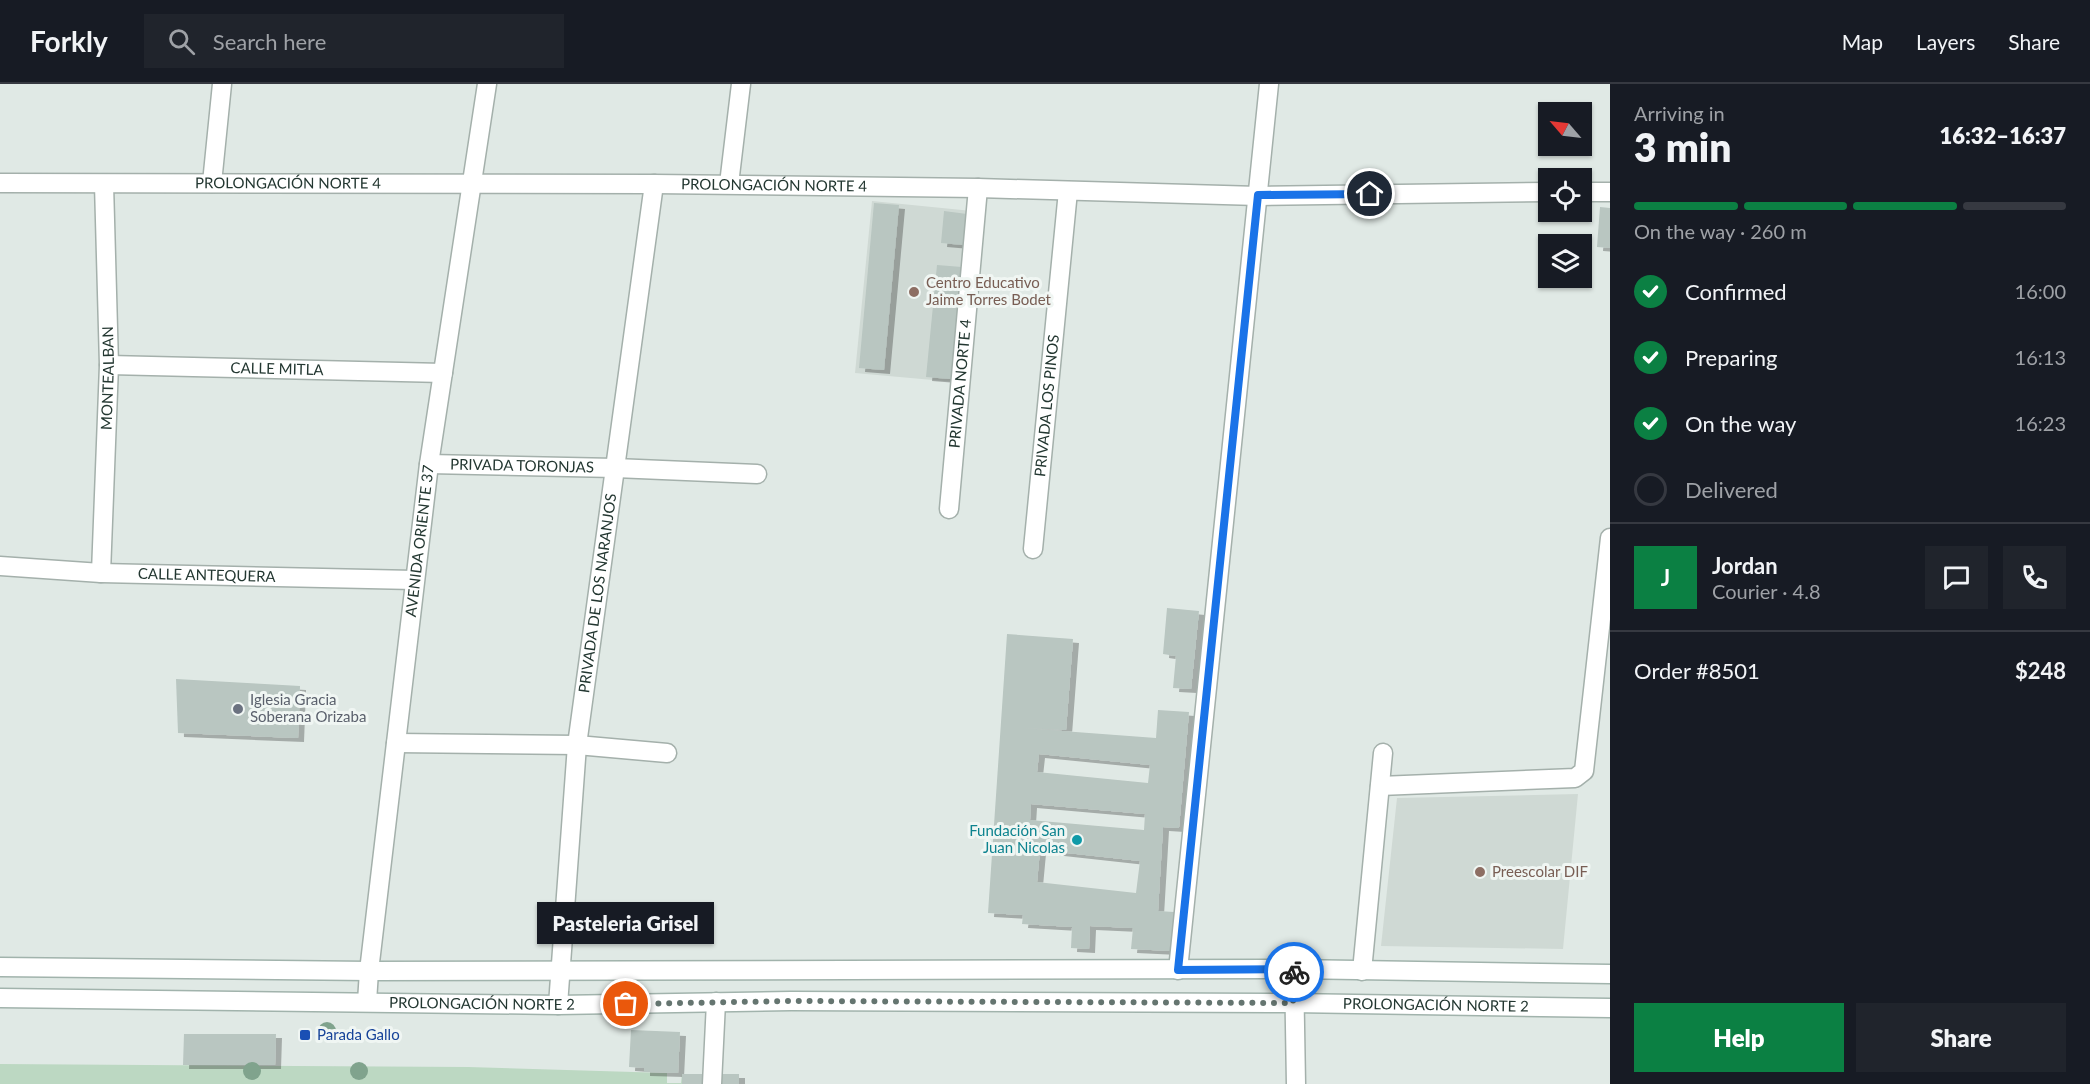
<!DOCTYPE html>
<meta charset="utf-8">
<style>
body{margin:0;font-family:Lato,sans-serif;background:#20242c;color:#f1f3f6;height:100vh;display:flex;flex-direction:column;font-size:22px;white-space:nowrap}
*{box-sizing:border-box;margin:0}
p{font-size:20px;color:#9ea1a6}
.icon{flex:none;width:33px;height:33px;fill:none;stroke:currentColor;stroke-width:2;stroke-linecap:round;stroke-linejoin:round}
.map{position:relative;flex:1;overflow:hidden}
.drawer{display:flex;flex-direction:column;background:#171b24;width:480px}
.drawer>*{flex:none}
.needle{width:39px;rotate:298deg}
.controls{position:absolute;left:1538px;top:18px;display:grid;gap:12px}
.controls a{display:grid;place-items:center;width:54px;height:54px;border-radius:0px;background:#171b24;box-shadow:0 2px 4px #0004;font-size:30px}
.pin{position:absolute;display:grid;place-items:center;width:51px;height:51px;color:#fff;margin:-26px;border:3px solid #fff;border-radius:50%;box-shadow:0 2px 6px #0007}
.courier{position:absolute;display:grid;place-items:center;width:60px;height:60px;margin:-30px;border:4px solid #1a73e8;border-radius:50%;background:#fff;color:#222;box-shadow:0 2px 8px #0007}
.bubble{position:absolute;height:42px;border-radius:0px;background:#171b24;box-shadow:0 2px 4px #0004;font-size:20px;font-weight:800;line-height:42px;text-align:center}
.head em{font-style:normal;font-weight:800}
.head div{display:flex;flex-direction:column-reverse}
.head{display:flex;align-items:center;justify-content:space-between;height:102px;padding:0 24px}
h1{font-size:39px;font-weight:800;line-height:45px}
.bar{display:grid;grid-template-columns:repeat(4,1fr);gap:9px 6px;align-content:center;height:72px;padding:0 24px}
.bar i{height:8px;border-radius:4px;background:#363941}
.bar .current{background:#0b8043}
.bar p{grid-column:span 4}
.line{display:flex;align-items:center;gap:15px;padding:0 24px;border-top:2px solid #363941}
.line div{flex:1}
.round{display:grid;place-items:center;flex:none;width:63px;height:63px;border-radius:0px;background:#20242c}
ol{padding:0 24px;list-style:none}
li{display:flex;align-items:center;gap:18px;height:66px}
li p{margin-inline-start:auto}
li .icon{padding:6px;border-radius:50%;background:#0b8043;color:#fff;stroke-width:4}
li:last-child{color:#9ea1a6}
li i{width:33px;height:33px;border:3px solid #363941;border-radius:50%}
.cta{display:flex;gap:12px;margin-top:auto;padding:12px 24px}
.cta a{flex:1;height:69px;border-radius:0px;background:#0b8043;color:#fff;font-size:24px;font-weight:800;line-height:69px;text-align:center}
.cta a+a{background:#20242c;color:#f1f3f6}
header{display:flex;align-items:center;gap:36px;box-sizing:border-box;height:84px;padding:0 30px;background:#171b24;border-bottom:2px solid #363941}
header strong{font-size:28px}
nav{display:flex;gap:33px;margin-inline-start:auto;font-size:21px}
.search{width:420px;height:54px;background:#20242c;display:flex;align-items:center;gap:15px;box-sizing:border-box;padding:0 21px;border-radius:0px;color:#9ea1a6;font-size:22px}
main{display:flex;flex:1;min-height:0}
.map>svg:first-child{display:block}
.built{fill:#cfd9d4}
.green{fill:#bcd8c2}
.building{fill:#b9c6c1;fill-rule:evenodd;filter:url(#shadow)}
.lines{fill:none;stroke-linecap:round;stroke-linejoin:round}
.pedestrian-casing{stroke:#a4b0ab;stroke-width:21}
.minor-casing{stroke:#a4b0ab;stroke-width:21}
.secondary-casing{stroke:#a1b3ac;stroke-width:21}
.pedestrian{stroke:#fff;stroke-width:18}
.minor{stroke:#fff;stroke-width:18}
.secondary{stroke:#fff;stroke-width:18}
.tree{fill:#80a38d}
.done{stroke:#657570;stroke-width:6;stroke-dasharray:0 10.8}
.route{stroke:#1a73e8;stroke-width:8}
.education-dot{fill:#8d6e63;stroke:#f0f6f3;stroke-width:2}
.worship-dot{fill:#6b7280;stroke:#f0f6f3;stroke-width:2}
.culture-dot{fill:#0f9aa8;stroke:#f0f6f3;stroke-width:2}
.transit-dot{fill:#1a4fb4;stroke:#f0f6f3;stroke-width:2}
.labels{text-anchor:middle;stroke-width:6;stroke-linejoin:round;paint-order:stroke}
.street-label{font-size:15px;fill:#233731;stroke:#f0f6f3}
.education-label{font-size:15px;fill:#785e54;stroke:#f0f6f3;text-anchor:start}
.worship-label{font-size:15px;fill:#5b616d;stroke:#f0f6f3;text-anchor:start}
.culture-label{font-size:15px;fill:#0d838f;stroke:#f0f6f3;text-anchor:end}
.transit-label{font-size:15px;fill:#164399;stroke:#f0f6f3;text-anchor:start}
</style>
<header>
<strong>Forkly</strong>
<div class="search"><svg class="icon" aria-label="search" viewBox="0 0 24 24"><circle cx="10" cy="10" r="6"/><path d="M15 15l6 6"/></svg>Search here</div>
<nav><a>Map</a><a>Layers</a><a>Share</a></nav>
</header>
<main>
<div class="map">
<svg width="1610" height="1000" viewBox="0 0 1610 1000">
<defs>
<filter id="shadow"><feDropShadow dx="6" dy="4" stdDeviation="0" flood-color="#0004"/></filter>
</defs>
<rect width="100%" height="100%" fill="#e0e9e5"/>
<g class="built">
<path d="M872 117 972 127 955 298 855 289Z"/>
<path d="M1578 710 1563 865 1381 862 1397 714Z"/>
</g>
<path class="green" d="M0 980 468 983 667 989V999H681L682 990H739V1000H0Z"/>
<g class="building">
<path d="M874 119 899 121 884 286 859 284Z"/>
<path d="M1600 123 1610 124V164L1597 163Z"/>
<path d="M944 127 967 130 964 161 941 159Z"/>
<path d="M937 181 962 183 951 295 926 293Z"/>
<path d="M1167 524 1199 527 1191 605 1173 604 1176 572 1163 570Z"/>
<path d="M1007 550 1073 555 1066 646 1022 644 1156 654 1158 626 1189 628 1179 744 1163 743 1158 827 1174 828 1172 867 1131 865 1133 844 1090 842 1089 865 1071 864 1072 843 1022 840 1023 831 988 829ZM1039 670 1150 681 1148 699 1037 688ZM1031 720 1145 730 1144 746 1030 736ZM1040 766 1140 777 1136 809 1037 798Z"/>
<path d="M176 595 300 602 298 654 178 649Z"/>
<path d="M631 946 680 948 678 989 644 988V984L629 983Z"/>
<path d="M184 950H276L275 981H183Z"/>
<rect x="682" y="990" width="57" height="10"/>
</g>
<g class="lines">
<defs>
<path id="pedestrian" d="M712 1000 716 918"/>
<g id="minor">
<path id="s1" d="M0 99 654 100 978 104 1258 112 1548 108"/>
<path d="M212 99 222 0"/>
<path d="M729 100 741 0"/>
<path d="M1581 108H1610"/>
<path id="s2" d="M109 281 443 289"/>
<path id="s3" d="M429 380 615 384 757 390"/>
<path id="s4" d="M949 425 978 104"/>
<path id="s5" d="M1033 465 1068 107"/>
<path id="s6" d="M0 482 101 489 414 496"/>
<path id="s7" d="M101 489 109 281 104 100"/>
<path d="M396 659 577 661 667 669"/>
<path d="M1380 702 1575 694 1584 687 1610 454"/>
<path d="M1294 885 1296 1000"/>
<path d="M1178 886 1269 0"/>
<path d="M1362 887 1383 669"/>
<path id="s8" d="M367 918 369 887 429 380 487 0"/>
<path id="s9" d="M558 921 577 661 654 100"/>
</g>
<g id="secondary">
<path d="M0 883 369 887 1294 885 1610 890"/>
<path id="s10" d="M0 914 558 921 791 917 1293 919 1610 924"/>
</g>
</defs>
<use href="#pedestrian" class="pedestrian-casing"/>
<use href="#minor" class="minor-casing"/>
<use href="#secondary" class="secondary-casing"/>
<use href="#pedestrian" class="pedestrian"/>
<use href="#minor" class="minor"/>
<use href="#secondary" class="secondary"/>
</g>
<g class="tree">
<circle cx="327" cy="947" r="9"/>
<circle cx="252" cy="987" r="9"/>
<circle cx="359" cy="987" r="9"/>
</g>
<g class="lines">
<path class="done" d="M626 920 791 917 1293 919 1294 888"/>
<path class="route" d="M1294 888V885L1178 886 1258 111 1370 110"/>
</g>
<g class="education-dot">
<circle cx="914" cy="208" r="6"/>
<circle cx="1480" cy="788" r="6"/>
</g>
<circle class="worship-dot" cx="238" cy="625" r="6"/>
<circle class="culture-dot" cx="1077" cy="756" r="6"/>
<rect class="transit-dot" x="299" y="945" width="12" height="12" rx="3"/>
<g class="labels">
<g class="street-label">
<text dy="5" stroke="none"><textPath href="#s1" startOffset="288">PROLONGACIÓN NORTE 4</textPath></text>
<text dy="5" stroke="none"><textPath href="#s1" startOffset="774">PROLONGACIÓN NORTE 4</textPath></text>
<text dy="5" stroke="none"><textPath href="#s2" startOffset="168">CALLE MITLA</textPath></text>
<text dy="5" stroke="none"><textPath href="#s7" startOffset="195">MONTEALBAN</textPath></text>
<text dy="5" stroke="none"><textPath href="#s4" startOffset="126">PRIVADA NORTE 4</textPath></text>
<text dy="5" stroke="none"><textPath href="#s5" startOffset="144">PRIVADA LOS PINOS</textPath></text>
<text dy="5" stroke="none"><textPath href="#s3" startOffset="93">PRIVADA TORONJAS</textPath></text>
<text dy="5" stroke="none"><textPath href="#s8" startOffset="464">AVENIDA ORIENTE 37</textPath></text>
<text dy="5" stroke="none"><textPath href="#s6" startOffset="207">CALLE ANTEQUERA</textPath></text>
<text dy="5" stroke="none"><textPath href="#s9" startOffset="414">PRIVADA DE LOS NARANJOS</textPath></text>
<text dy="5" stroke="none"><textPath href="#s10" startOffset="482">PROLONGACIÓN NORTE 2</textPath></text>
<text dy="5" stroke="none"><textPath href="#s10" startOffset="1436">PROLONGACIÓN NORTE 2</textPath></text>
</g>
<g class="education-label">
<text x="926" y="204">Centro Educativo<tspan x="926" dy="17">Jaime Torres Bodet</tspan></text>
<text x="1492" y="793">Preescolar DIF</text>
</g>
<g class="worship-label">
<text x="250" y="621">Iglesia Gracia<tspan x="250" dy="17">Soberana Orizaba</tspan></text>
</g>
<g class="culture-label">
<text x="1065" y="752">Fundación San<tspan x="1065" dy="17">Juan Nicolas</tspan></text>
</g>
<g class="transit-label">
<text x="317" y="956">Parada Gallo</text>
</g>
</g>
</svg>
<div class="controls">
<a><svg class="needle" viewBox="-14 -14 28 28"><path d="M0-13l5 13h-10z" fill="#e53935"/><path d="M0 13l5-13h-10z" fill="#9ea1a6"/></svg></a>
<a><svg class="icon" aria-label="locate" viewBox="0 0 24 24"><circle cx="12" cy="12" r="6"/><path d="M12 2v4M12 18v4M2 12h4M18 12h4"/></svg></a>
<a><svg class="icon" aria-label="layers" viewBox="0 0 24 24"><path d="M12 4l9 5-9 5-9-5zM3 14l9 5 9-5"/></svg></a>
</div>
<div class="pin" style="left:626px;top:920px;background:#ea580c"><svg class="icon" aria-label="bag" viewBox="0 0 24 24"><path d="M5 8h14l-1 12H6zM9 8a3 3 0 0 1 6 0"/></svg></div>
<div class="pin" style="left:1370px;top:110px;background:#1f2937"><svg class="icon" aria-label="home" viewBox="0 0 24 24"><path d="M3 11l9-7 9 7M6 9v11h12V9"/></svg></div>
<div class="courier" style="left:1294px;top:888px"><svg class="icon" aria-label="bike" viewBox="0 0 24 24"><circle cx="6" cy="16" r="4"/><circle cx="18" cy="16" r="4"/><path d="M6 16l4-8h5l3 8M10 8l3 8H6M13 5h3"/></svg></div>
<div class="bubble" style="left:537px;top:818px;width:177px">Pasteleria Grisel</div>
</div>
<section class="drawer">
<div class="head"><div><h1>3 min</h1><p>Arriving in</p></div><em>16:32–16:37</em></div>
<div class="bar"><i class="current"></i><i class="current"></i><i class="current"></i><i></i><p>On the way · 260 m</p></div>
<ol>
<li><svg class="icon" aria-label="check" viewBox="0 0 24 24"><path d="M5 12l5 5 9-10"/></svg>Confirmed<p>16:00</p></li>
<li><svg class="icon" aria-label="check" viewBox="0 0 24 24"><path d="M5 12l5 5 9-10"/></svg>Preparing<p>16:13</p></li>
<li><svg class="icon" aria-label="check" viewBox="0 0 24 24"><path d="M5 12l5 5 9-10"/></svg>On the way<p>16:23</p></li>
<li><i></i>Delivered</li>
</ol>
<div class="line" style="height:108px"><b class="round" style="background:#0b8043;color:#fff">J</b><div><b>Jordan</b><p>Courier · 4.8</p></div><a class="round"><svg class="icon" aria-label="chat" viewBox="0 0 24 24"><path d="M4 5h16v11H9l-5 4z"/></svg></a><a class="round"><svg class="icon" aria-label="phone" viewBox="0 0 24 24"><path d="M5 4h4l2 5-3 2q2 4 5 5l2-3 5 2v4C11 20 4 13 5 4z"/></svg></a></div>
<div class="line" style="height:78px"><div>Order #8501</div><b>$248</b></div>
<div class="cta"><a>Help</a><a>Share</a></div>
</section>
</main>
